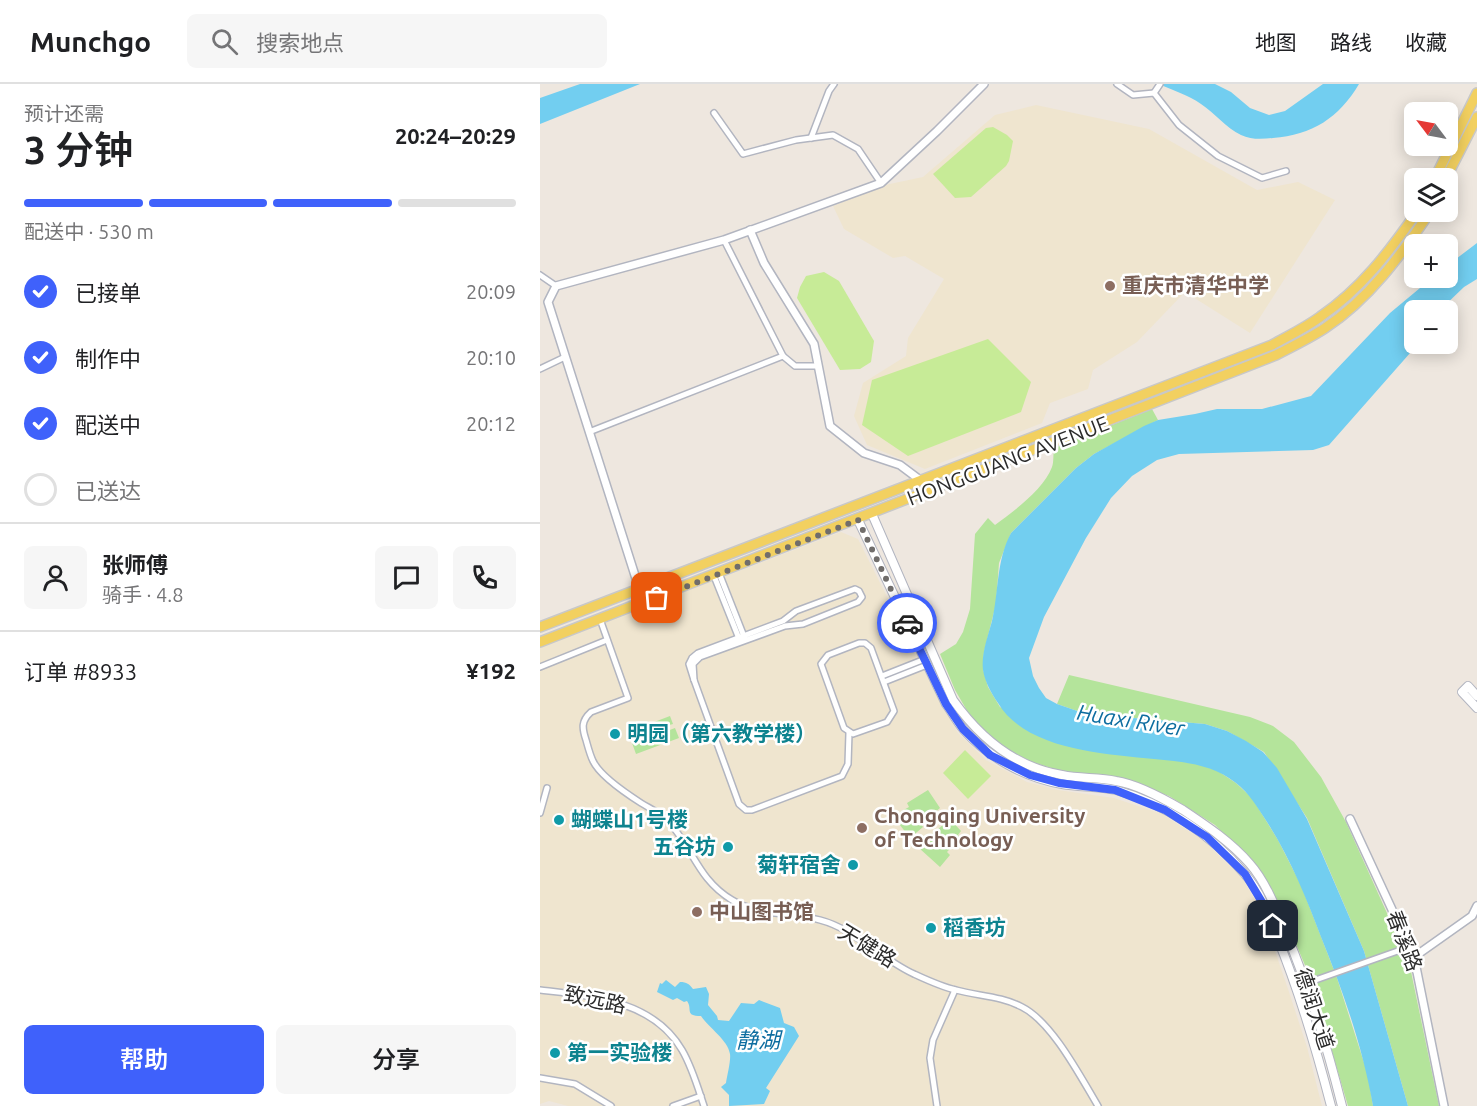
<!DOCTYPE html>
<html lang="zh">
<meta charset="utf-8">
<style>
body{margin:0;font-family:Ubuntu,"Noto Sans SC",sans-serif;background:#f6f6f6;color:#202124;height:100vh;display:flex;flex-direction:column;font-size:22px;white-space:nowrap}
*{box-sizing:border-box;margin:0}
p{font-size:20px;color:#757577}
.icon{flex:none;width:33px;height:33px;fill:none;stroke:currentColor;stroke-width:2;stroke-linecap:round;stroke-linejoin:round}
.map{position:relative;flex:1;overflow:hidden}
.drawer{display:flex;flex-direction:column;background:#fff;width:540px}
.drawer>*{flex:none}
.needle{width:39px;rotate:302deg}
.tools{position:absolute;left:864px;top:18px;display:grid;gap:12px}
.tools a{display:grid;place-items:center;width:54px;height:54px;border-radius:9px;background:#fff;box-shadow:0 3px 15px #0003;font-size:30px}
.pin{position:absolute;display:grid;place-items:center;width:51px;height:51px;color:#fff;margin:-26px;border-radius:12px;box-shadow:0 3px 9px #0006}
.courier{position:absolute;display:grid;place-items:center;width:60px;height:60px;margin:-30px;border:4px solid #3f61fb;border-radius:50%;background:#fff;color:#222;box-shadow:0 2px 8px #0007}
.headline em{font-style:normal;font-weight:600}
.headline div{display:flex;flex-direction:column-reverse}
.headline{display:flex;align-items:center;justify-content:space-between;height:102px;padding:0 24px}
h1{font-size:39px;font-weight:600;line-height:45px}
.bar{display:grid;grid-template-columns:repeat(4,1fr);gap:9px 6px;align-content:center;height:72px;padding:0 24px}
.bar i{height:8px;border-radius:4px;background:#e0e0e0}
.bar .selected{background:#3f61fb}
.bar p{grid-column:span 4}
.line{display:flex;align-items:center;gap:15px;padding:0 24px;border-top:2px solid #e0e0e0}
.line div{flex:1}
.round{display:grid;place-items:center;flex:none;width:63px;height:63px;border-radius:9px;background:#f6f6f6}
ol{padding:0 24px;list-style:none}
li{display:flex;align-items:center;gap:18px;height:66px}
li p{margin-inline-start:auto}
li .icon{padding:6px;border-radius:50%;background:#3f61fb;color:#fff;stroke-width:4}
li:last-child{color:#757577}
li i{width:33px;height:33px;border:3px solid #e0e0e0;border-radius:50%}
.action{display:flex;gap:12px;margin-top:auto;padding:12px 24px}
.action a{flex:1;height:69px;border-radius:9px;background:#3f61fb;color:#fff;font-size:24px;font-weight:600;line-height:69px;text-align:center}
.action a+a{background:#f6f6f6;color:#202124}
header{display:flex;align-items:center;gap:36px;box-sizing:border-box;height:84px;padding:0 30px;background:#fff;border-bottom:2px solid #e0e0e0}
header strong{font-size:28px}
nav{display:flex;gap:33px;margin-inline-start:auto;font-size:21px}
.search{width:420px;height:54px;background:#f6f6f6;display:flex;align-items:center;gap:15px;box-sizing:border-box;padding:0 21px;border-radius:9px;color:#757577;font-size:22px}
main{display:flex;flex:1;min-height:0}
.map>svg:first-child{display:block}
.education{fill:#efe5cf}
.green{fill:#b4e49b}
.pitch{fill:#c7eb97}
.water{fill:#72cef0}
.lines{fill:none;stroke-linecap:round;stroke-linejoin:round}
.minor-casing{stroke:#b2b5c0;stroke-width:8}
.tertiary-casing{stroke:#b2b5c0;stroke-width:10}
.secondary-casing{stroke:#b2b5c0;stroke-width:10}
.primary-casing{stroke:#c8c8c8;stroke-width:12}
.minor{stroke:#fff;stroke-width:5}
.tertiary{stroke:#fff;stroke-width:7}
.secondary{stroke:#fff;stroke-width:8}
.primary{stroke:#f2d060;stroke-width:9}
.done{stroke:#706d6b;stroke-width:6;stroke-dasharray:0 10.8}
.route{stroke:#3f61fb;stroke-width:8}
.education-dot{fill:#8d6e63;stroke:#fff;stroke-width:2}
.culture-dot{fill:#0f9aa8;stroke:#fff;stroke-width:2}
.labels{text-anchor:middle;stroke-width:5;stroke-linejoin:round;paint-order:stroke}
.education-label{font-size:21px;font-weight:bold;fill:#785e54;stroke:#fff;text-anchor:start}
.street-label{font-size:21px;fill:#2c2c2c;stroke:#fff}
.culture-label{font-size:21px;font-weight:bold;fill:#0d838f;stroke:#fff;text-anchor:start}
.water-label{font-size:22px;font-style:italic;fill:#0d6da0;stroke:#fff}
</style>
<header>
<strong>Munchgo</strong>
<div class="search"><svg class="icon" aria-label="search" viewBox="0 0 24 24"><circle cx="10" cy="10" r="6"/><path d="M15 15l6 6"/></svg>搜索地点</div>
<nav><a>地图</a><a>路线</a><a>收藏</a></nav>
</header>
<main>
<section class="drawer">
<div class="headline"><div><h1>3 分钟</h1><p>预计还需</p></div><em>20:24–20:29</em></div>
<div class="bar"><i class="selected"></i><i class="selected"></i><i class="selected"></i><i></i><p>配送中 · 530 m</p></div>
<ol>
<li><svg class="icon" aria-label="check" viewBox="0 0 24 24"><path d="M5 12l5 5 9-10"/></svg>已接单<p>20:09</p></li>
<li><svg class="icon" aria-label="check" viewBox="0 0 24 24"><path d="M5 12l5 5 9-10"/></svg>制作中<p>20:10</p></li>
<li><svg class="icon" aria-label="check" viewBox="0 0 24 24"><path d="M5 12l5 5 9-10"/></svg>配送中<p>20:12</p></li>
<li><i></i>已送达</li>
</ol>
<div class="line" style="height:108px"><a class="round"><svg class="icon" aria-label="person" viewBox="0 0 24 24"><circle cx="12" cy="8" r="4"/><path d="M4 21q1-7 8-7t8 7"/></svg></a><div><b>张师傅</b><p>骑手 · 4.8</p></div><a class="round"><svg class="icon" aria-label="chat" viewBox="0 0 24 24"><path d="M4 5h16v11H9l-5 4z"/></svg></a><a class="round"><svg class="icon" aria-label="phone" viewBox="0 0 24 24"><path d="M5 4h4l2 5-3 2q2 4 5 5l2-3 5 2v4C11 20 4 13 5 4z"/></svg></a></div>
<div class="line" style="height:78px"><div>订单 #8933</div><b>¥192</b></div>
<div class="action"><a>帮助</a><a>分享</a></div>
</section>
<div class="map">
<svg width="937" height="1022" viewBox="0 0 937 1022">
<rect width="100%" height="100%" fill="#eee7df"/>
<g class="education">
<path d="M496 21 609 45 717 106 758 98 795 116 710 249 645 208 597 258 553 286 548 305 510 319 502 339 385 385 327 361 314 332 323 299 366 272 368 254 404 195 365 172 353 174 304 145 293 122 345 101 383 93 455 31Z"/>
<path d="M301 448 318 455 399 616 418 649 446 676 487 698 518 706 574 714 622 730 664 757 701 792 721 826 748 905 767 963 782 1022H28L9 1017 0 1020V563Z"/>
</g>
<g class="green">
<path d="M612 325 618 336 554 370 536 384 471 449 459 479 456 520 444 568 443 585 448 603 460 623 544 665 656 679 678 687 696 699 712 714 738 756 761 801 797 894 828 991 833 1022H808L770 893 738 818 713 779 675 741 629 712 578 694 521 687 492 678 457 660 433 637 415 606 400 570 416 560 423 548 430 525 435 450 448 434 455 441C473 428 504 405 512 383 514 378 513 370 514 364Z"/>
<path d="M529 591 710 633 733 642 754 658 781 693 806 738 869 878 899 1022H868L824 867 767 734 724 668 687 647 665 640 546 630 517 620Z"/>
<path d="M130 632 133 640 126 642 127 647 135 644 139 654 96 670 88 648Z"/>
<path d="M388 706 400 724 381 740 383 743 370 754 353 732 369 723 367 719Z"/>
<path d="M410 735 421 747 418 751 420 754 407 768 410 771 400 783 379 764H383L393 755 391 751Z"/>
</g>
<g class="pitch">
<path d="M453 43 467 51 473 57 469 77 466 82 431 113 415 114 393 90 446 44Z"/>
<path d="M284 188 299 197 334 257 331 278 320 285 300 286 257 214 260 203 266 192Z"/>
<path d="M448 255 491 298 481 328 368 372 322 341 332 296Z"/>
<path d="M425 666 451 692 428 715 403 689Z"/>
</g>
<g class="water">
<path d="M40 0H100L0 40V14Z"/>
<path d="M619 0H675L691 8 710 24 729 31 745 27 783 0H819C799 34 772 51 733 54 723 55 711 56 701 51 686 44 675 29 661 20 648 11 634 7 619 0Z"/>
<path d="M937 159V195L924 203 900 226H874V260H878L789 361 773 366 639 370 617 376 592 392 571 414 546 454 504 533 489 574 493 592 499 604 506 614 517 620 546 630 665 640 687 647 706 657 723 668 737 684 767 735 824 867 868 1022H833C823 964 803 907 781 853 766 813 750 774 727 738 718 724 709 709 696 699 672 680 644 678 614 675 564 670 486 666 458 619 451 609 445 598 443 586 441 570 448 552 452 537 459 507 456 477 471 449L536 384 554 370 604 342 618 336 655 330 677 325H722L771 312 850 229 892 194H908V181Z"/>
<path d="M126 896 135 903 140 898C147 898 149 900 153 905L166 903 169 910 168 921 177 932 178 936 189 937 201 919 214 920 219 916 240 924 244 939 254 943 259 952 226 1004 230 1007 224 1020 189 1022V1011L181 1003 186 999C187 992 191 977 190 970 188 956 169 944 161 932 144 932 153 925 147 917L144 918 137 914 133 916 117 908 120 899 122 900Z"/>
</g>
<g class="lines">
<defs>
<g id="minor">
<path d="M577 0 593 11 614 9 639 41 678 72 722 94 746 87"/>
<path d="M614 9 620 0"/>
<path d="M174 29 203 70 256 56 293 51 318 65 341 99"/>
<path d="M271 54 289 7 294 0"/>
<path d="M0 191 16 202"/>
<path d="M243 272 255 282H278"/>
<path d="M0 285 25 273"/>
<path d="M49 348 243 272 184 156"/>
<path d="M179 489 205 555"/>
<path d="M174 492 200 557"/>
<path d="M315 505 319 507 322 513 318 518 263 540 245 542 160 573 153 580 154 596 149 580 152 574 158 569 243 537 256 527Z"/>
<path d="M60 535 88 614 51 628C41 637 42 644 46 656 48 663 50 671 53 677 60 692 87 710 101 719 109 724 120 729 127 736 153 763 157 795 192 816 218 832 251 828 280 836 315 845 341 875 374 890 387 896 402 903 416 906 438 912 461 912 482 923 512 938 540 992 558 1022"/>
<path d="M319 559H325L331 564 354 627 347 638 313 650 304 644 281 580 288 571Z"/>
<path d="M0 583 67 556"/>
<path d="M342 592 385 575"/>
<path d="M154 596 199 720 206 726H212L302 692 308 680 309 649"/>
<path d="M344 598 387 581"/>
<path d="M0 729 7 704"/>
<path d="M767 899 869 863"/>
<path d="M0 906C52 912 113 916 142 966 152 983 158 1004 164 1022"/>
<path d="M0 994 35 1000 71 1022"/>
<path d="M133 1022 161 1012"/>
<path d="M397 1022 390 974 393 956 415 906"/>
</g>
<g id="tertiary">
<path d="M210 146 224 179 274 260 290 342 324 369 360 381 380 396"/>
<path d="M99 504 8 218 16 202 184 156 341 99 397 47 444 0"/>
<path d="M810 735 874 873 904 1022"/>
<path d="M874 873 932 832 937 822"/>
</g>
<g id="secondary">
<path d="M332 430 413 616C440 654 474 683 522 691 540 695 558 693 576 697 596 700 626 716 643 726 667 742 691 758 710 780 726 798 737 827 746 849 770 906 787 962 802 1022"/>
<path d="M318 436 406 620C412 628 417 638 424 646 448 673 485 694 522 700 539 703 559 702 576 706 624 719 672 751 704 789 720 807 729 831 737 853 760 909 776 964 791 1022"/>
<path d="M937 612 928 602 922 608 937 624"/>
</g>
<g id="primary">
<path d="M895 94 937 9"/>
<path d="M906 94 937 33"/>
<path d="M0 543 732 261C748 252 765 244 780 233 821 205 849 168 877 128"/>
<path d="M0 558 736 271C753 262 770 254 785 244 829 215 861 171 890 128"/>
</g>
</defs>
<use href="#minor" class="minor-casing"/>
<use href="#tertiary" class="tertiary-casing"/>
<use href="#secondary" class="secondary-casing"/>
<use href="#primary" class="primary-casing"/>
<use href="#minor" class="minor"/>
<use href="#tertiary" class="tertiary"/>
<use href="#secondary" class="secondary"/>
<use href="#primary" class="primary"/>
</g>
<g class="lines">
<path class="done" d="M117 514 318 436 367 539"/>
<path class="route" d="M367 539 406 620 423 645 450 671 490 691 519 699 575 706 625 726 667 753 705 790 725 823 733 842"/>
</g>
<g class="education-dot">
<circle cx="570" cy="202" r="6"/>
<circle cx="322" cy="744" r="6"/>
<circle cx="157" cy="828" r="6"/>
</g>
<g class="culture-dot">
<circle cx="75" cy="650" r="6"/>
<circle cx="19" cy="736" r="6"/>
<circle cx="188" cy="763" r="6"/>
<circle cx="313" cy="781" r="6"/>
<circle cx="391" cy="844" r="6"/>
<circle cx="15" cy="969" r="6"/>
</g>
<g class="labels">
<g class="education-label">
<text x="582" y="209">重庆市清华中学</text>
<text x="334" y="739">Chongqing University<tspan x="334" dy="24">of Technology</tspan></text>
<text x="169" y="835">中山图书馆</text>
</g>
<g class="street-label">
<text transform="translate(468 377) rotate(-21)" y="7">HONGGUANG AVENUE</text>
<text transform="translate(864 857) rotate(69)" y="7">春溪路</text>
<text transform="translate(327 862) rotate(31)" y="7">天健路</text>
<text transform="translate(55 916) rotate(12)" y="7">致远路</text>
<text transform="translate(774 925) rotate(72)" y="7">德润大道</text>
</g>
<g class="culture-label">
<text x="87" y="657">明园（第六教学楼）</text>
<text x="31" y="743">蝴蝶山1号楼</text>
<text x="176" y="770" text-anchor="end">五谷坊</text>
<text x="301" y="788" text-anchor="end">菊轩宿舍</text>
<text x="403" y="851">稻香坊</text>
<text x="27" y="976">第一实验楼</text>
</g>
<g class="water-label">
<text transform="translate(591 636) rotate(9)" y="8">Huaxi River</text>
<text x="218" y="964">静湖</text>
</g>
</g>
</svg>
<div class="tools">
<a><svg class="needle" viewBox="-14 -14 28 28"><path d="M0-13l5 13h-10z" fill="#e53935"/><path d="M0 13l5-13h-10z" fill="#757577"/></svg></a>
<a><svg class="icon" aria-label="layers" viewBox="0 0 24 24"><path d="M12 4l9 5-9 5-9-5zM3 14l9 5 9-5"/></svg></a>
<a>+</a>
<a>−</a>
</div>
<div class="pin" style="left:117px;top:514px;background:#ea580c"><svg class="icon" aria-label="bag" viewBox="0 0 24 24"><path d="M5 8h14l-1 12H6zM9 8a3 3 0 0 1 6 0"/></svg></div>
<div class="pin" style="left:733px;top:842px;background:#1f2937"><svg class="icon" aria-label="home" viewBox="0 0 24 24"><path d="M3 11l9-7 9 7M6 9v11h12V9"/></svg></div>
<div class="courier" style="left:367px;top:539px"><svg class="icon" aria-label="car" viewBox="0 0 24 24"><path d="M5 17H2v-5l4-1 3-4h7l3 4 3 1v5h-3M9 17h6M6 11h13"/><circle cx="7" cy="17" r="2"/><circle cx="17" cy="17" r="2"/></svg></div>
</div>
</main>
